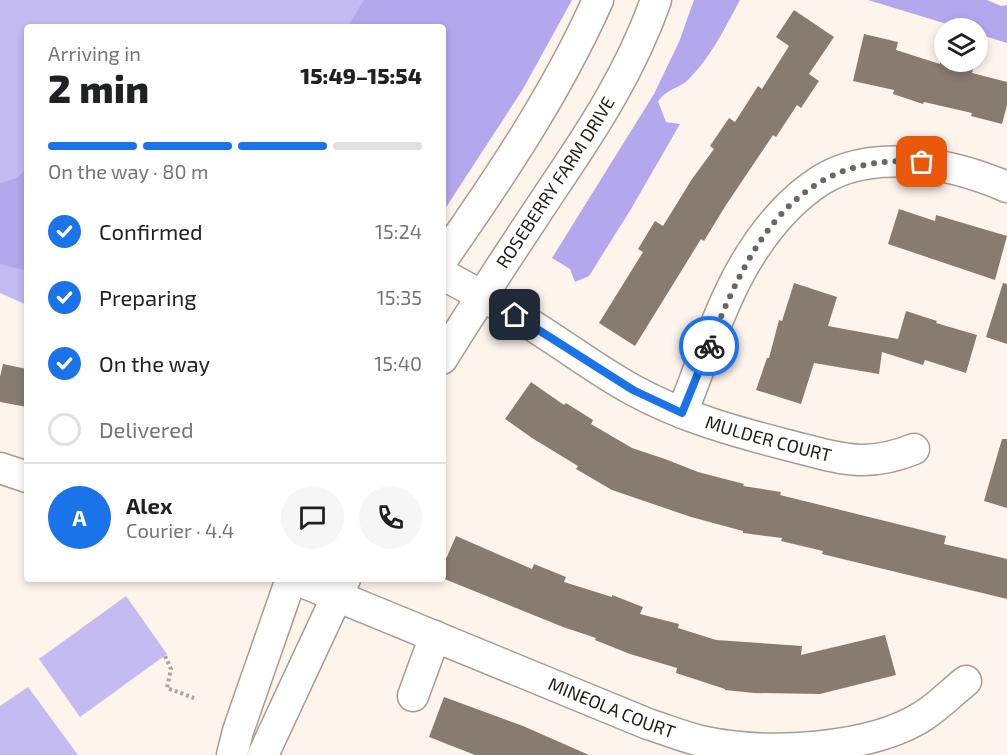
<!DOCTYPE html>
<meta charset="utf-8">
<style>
body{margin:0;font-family:"Exo 2",sans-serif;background:#f6f6f6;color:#202124;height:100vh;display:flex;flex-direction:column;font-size:22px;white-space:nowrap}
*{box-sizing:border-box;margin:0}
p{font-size:20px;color:#757577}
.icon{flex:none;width:33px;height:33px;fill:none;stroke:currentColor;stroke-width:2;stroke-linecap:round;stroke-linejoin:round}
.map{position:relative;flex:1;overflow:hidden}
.sheet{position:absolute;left:24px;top:24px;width:422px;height:558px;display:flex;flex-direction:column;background:#fff;border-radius:6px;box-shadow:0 3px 9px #0003}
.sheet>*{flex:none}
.controls{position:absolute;left:934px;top:18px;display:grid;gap:12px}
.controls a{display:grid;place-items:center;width:54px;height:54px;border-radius:50%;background:#fff;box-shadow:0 3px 9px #0003;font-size:30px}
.pin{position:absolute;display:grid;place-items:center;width:51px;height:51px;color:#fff;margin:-26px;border-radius:12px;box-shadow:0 3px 9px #0006}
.courier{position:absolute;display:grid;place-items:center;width:60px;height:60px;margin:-30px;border:4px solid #1a73e8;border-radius:50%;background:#fff;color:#222;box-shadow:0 2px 8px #0007}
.overview em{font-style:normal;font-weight:800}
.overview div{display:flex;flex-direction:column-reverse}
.overview{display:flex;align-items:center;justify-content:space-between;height:102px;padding:0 24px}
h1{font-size:39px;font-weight:800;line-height:45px}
.bar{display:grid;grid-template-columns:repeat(4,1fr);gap:9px 6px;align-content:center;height:72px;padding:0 24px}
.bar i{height:8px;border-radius:4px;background:#e0e0e0}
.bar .selected{background:#1a73e8}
.bar p{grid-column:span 4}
.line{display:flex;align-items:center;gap:15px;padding:0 24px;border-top:2px solid #e0e0e0}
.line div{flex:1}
.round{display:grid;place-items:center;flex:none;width:63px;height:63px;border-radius:32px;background:#f6f6f6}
ol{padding:0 24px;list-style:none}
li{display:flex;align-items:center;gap:18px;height:66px}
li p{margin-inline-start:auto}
li .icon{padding:6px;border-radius:50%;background:#1a73e8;color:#fff;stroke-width:4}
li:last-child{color:#757577}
li i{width:33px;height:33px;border:3px solid #e0e0e0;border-radius:50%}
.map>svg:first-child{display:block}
.green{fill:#c3bbf1}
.forest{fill:#b3a7ed}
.building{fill:#887b70}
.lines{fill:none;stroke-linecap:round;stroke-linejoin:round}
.minor-casing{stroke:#aa9b90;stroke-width:33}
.path{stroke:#aba49d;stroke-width:4;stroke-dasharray:3 3;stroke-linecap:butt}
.minor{stroke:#fff;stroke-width:30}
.done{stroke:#6d6660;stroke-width:6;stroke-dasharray:0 10.8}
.route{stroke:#1a73e8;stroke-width:8}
.labels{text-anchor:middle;stroke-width:4.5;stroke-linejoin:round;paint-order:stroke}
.street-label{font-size:18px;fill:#1f1a15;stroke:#fff}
</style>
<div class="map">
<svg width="1007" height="755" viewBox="0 0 1007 755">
<rect width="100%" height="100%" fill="#fdf4ec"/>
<g class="green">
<path d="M0 0H508L442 27H27V305L0 293Z"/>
<path d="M126 596 167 654 80 717 39 659Z"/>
<path d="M28 687 78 755H0V706Z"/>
</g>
<g class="forest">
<path d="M364 0H572L523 89 443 212 442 27H347Z"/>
<path d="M694 0H740C725 28 711 57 688 80 678 89 668 88 658 101L666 122 680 124 631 209 589 276 575 282 570 269 552 258 654 94 679 42Z"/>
<path d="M868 0H987L1001 6 1007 5V43L978 34V28H960Z"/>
<path d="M27 167V271L0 264V183L17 178Z"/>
</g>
<g class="building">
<path d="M794 10 834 37 809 74 819 81 801 108 797 105 776 137 773 135 726 205 704 241 701 239 635 346 599 323 643 252 638 249 655 221 663 226 692 179 714 149 710 146 729 118 735 122 758 86 762 89 789 46 776 37Z"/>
<path d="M864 34 898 42 896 50 940 64V62H975L972 73 1007 82V105L1002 124 971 116 972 113 924 102 923 104 893 94 894 90 853 81Z"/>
<path d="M899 209 935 221 936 215 1007 236 995 280 888 244Z"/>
<path d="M794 283 837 297 828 326 898 339 906 311 937 321 936 323 977 335 966 373 925 360 923 365 882 352 879 374 814 363 801 404 756 390 767 358H769L779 320 782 321Z"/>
<path d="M1003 283 1007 284V344L986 337Z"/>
<path d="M3 364 27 369V407L0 402V377Z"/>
<path d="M531 382 564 405 566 403 593 420 591 424 632 448 665 459 698 472 744 484 743 486 781 492 780 495 946 536 944 544 1007 559V599L822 554 823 551 781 541 782 538 743 533V531L691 517 612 490 576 469 578 466 532 438 505 419Z"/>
<path d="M1002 439H1007V508L984 501Z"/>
<path d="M456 536 532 569 534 564 566 577 564 582 612 597V595L643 607 640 614 679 624 678 628 716 640 802 646 801 655 885 635 896 675 820 694 754 693 725 690V689L676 673 677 668 630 654 595 640 596 638 563 627 442 578V568Z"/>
<path d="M444 697 523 726 589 755H475L429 737Z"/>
</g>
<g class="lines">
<defs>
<g id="minor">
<path d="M442 260C500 177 557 92 598 0"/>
<path id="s1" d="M442 274C473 291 504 307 533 326 567 347 598 371 633 390 682 417 736 432 791 446 839 458 865 469 914 449"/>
<path id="s2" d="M442 359C477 302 514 247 551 191 593 129 631 71 656 0"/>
<path d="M682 413C700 368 715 320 737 278 755 244 780 210 811 187 865 145 949 162 1007 187"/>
<path d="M0 468 27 477"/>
<path id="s3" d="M295 579 648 724C667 730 686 738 705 742 766 755 870 750 923 716 939 706 952 692 966 681"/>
<path d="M413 696 435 636"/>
<path d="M232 755 238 731 291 579"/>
<path d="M263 755 345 579"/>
</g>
</defs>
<use href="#minor" class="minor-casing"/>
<path class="path" d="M165 656 171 669 167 688 194 698"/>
<use href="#minor" class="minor"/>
</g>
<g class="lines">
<path class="done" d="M709 346C749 245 796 151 922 162"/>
<path class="route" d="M515 315 633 390 682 413 709 346"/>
</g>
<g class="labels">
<g class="street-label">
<text dy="6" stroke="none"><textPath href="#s2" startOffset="210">ROSEBERRY FARM DRIVE</textPath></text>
<text dy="6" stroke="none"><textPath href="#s1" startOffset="368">MULDER COURT</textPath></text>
<text dy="6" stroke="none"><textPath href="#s3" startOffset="342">MINEOLA COURT</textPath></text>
</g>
</g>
</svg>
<div class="controls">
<a><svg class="icon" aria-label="layers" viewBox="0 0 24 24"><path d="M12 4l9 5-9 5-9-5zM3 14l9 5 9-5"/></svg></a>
</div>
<div class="pin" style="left:922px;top:162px;background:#ea580c"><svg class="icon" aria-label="bag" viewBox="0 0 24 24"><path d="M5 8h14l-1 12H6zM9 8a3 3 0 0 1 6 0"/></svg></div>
<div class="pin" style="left:515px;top:315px;background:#1f2937"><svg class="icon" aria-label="home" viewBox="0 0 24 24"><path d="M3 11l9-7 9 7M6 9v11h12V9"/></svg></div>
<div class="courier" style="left:709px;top:346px"><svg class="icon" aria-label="bike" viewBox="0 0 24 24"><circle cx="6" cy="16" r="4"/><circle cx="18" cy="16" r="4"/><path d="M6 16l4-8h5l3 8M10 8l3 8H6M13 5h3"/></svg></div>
<section class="sheet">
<div class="overview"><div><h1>2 min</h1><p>Arriving in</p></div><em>15:49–15:54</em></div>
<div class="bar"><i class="selected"></i><i class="selected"></i><i class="selected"></i><i></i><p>On the way · 80 m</p></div>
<ol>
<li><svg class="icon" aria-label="check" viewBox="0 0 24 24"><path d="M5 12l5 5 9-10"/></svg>Confirmed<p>15:24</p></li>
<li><svg class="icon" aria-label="check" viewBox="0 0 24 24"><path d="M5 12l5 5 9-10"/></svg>Preparing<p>15:35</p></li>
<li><svg class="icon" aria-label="check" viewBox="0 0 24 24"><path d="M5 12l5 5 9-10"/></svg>On the way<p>15:40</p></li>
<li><i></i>Delivered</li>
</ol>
<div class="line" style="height:108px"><b class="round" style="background:#1a73e8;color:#fff">A</b><div><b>Alex</b><p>Courier · 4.4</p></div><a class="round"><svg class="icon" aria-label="chat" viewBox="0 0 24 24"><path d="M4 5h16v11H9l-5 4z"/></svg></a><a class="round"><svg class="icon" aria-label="phone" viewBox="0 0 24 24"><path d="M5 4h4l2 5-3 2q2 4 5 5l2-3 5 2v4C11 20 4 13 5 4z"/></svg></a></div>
</section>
</div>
